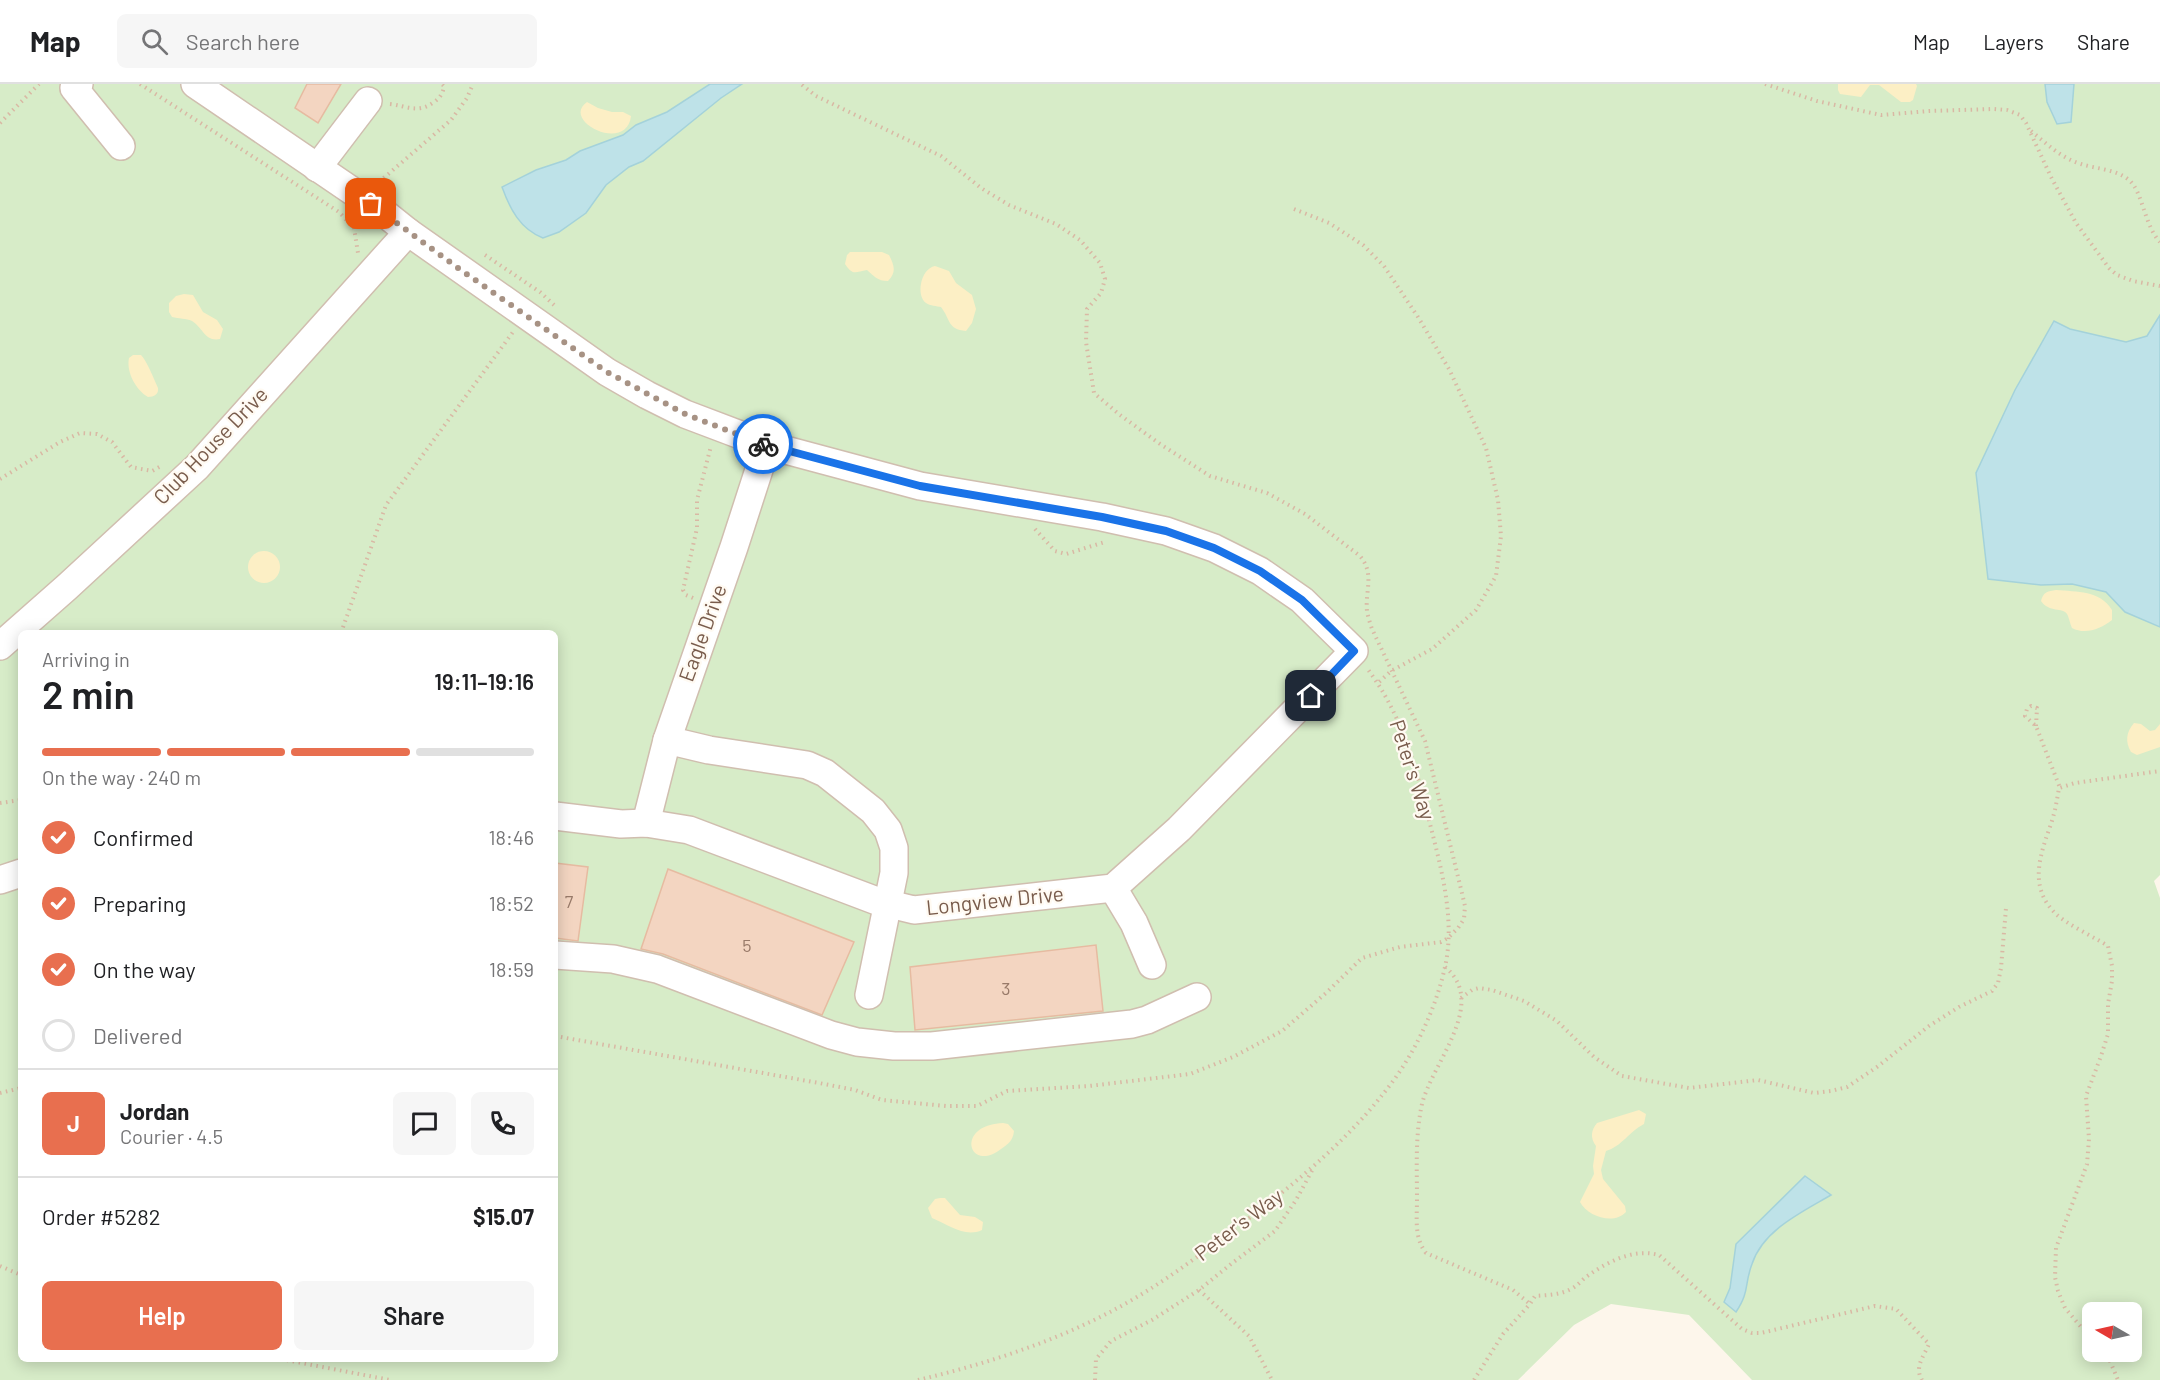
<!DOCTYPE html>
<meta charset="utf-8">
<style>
body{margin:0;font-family:Barlow,sans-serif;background:#f6f6f6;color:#202124;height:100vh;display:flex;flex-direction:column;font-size:22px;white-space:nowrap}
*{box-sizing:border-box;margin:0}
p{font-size:20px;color:#757577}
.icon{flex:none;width:33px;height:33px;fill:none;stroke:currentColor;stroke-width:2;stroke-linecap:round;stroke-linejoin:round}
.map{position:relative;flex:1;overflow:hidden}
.panel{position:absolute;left:18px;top:546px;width:540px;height:732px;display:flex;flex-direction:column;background:#fff;border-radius:9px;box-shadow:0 3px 15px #0003}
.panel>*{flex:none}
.needle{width:39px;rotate:279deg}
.buttons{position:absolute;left:2082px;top:1218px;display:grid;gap:12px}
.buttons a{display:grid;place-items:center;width:60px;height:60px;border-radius:9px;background:#fff;box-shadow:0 3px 15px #0003;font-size:30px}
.pin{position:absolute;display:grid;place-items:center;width:51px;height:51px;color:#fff;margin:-26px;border-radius:12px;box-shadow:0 3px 9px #0006}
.courier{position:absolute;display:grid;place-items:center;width:60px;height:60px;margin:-30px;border:4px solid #1a73e8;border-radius:50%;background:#fff;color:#222;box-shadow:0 2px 8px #0007}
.head em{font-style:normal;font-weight:600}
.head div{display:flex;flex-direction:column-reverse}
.head{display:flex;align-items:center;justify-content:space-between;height:102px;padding:0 24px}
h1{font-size:39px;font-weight:600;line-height:45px}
.bar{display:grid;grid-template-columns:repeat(4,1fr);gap:9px 6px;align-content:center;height:72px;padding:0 24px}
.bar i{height:8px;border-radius:4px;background:#e0e0e0}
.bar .selected{background:#e86f4f}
.bar p{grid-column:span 4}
.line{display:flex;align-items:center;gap:15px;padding:0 24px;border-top:2px solid #e0e0e0}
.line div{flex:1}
.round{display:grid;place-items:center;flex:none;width:63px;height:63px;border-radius:9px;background:#f6f6f6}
ol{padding:0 24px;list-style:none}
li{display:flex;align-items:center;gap:18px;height:66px}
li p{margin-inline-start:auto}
li .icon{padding:6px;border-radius:50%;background:#e86f4f;color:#fff;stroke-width:4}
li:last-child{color:#757577}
li i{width:33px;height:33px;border:3px solid #e0e0e0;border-radius:50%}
.button{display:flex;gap:12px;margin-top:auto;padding:12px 24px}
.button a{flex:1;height:69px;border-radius:9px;background:#e86f4f;color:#fff;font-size:24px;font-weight:600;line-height:69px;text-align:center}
.button a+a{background:#f6f6f6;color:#202124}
header{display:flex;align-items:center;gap:36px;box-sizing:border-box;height:84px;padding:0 30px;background:#fff;border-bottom:2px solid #e0e0e0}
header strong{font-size:28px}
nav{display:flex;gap:33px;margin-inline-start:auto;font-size:21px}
.search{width:420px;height:54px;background:#f6f6f6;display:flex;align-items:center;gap:15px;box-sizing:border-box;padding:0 21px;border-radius:9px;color:#757577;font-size:22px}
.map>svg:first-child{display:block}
.green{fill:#d7ecc8;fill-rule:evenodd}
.sand{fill:#fcefc5}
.water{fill:#bee2e8;stroke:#a4d2da;stroke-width:1.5}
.building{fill:#f3d5c1;stroke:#e6bba1;stroke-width:1.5}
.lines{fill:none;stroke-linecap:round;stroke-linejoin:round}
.minor-casing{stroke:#d0beaf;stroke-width:30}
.path{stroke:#d9b8a4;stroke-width:4;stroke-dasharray:1.5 4.5;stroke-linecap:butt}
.minor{stroke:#fff;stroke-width:27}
.done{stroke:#a79284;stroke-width:6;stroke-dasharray:0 10.8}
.route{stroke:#1a73e8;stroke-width:8}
.labels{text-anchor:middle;stroke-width:4.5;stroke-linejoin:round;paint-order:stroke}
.number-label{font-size:18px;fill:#987a69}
.street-label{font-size:21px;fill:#795c4c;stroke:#fffaf2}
</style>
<header>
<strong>Map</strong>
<div class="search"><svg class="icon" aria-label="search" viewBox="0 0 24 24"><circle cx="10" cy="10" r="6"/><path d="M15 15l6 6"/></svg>Search here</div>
<nav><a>Map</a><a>Layers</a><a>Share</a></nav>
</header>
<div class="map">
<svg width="2160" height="1296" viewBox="0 0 2160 1296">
<rect width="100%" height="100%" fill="#fdf6eb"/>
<path class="green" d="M0 0H2160V791L2154 797 2160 814V1296H1752L1689 1231 1611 1220 1574 1241 1518 1296H0ZM21 549H555V1275H21ZM2092 1228H2132V1268H2092Z"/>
<g class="sand">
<path d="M1838 0H1916L1917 2 1913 16 1910 18H1901L1879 1H1870L1861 13 1840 10 1838 6Z"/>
<path d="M587 18 598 24 612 28H623L631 32C627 70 560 37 587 18Z"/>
<path d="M850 168H882L889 171C894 181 897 188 888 197 877 197 874 192 867 186 855 188 853 192 845 180L847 171Z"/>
<path d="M935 182 949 187 956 199 972 211 976 225 972 239 966 247C947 245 951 236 941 223 937 222 930 222 926 219 916 212 920 185 935 182Z"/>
<path d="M184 210 193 211 203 228 217 236 223 245 220 255C205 258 203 244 192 237 186 234 179 235 172 233L169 228V219L176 212Z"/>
<path d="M133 271H141C147 277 154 295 158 304 159 310 154 313 148 313 136 306 126 288 129 274Z"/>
<circle cx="264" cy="483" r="16"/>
<path d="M2056 506C2077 508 2100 506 2112 526V536C2101 545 2085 551 2072 544 2070 540 2069 533 2067 530 2063 523 2049 529 2041 517 2043 508 2048 507 2056 506Z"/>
<path d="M2134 639 2141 640 2150 647 2155 646 2160 640V663L2137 671 2131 668C2125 658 2126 648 2134 639Z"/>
<path d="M1639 1026 1646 1030 1644 1040C1630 1047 1621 1063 1606 1067L1601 1086 1603 1095 1625 1122 1626 1128C1614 1141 1588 1133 1580 1118L1594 1090 1593 1082 1596 1062C1590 1054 1591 1046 1597 1039Z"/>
<path d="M1003 1039 1008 1040 1014 1047C1013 1057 1008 1060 1001 1065 969 1090 954 1041 1003 1039Z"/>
<path d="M940 1114H945L960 1131 975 1133 983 1138 982 1146C965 1154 949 1141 932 1134L928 1124 935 1115Z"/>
</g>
<g class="water">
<path d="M710 0H742L721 14 643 77 629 83 606 101 586 129 559 148 543 154C520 145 510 125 502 103L536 86 566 76 580 67 623 51 636 41 667 28Z"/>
<path d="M2045 0H2074L2071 38 2057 40 2047 18Z"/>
<path d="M2160 231V543L2125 528 2106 508 2072 500 2041 501 1988 495 1976 389 2015 306 2054 237 2070 245 2126 258 2147 252Z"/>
<path d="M1805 1092 1831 1111C1802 1128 1763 1146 1752 1180 1744 1201 1750 1207 1736 1228L1724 1218 1730 1204 1736 1160Z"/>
</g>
<g class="building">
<path d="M307 0H341L318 39 295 24Z"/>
<path d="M555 779 588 783 578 857 555 854Z"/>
<path d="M668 785 854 858 822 931 663 870 641 865Z"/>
<path d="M1096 861 1103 927 915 946 910 883Z"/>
</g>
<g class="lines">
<defs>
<g id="minor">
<path d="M79 0 74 4 121 62"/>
<path d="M195 0 383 128 408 148 607 288 647 311 685 330 767 361 920 402 1102 433 1166 447 1214 464 1260 487 1302 516 1354 567 1179 745 1113 804 914 826 877 817 689 746 646 739 621 740 555 732"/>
<path d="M317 84 368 17"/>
<path d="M0 562 67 503 197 383 408 148"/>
<path d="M667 656 709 666 807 681 825 689 873 727 888 746 894 764V789L869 911"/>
<path d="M646 739 667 656 734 463 767 361"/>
<path d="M0 796 21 789"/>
<path d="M1113 804 1134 839 1152 881"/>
<path d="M555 871 613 875 657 885 831 951 857 958 894 962H932L1132 940 1147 936 1197 913"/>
</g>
</defs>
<use href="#minor" class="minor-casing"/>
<g class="path">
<path d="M140 0 339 128 354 144 358 169"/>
<path d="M1765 0 1817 17 1881 31 1930 27 1994 25 2007 26 2020 31 2026 39 2051 93 2076 139 2109 184 2117 191 2133 197 2160 202"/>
<path d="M390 20C407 22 418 30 434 18 440 14 443 9 444 2L442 0"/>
<path d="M0 39 39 0"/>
<path d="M2031 47C2047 60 2061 74 2081 80 2096 85 2116 85 2129 96 2143 108 2144 141 2160 158"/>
<path d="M379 98 451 36 467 14 473 0"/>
<path d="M1294 125 1329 139 1363 161 1384 182 1418 233 1449 285 1486 364 1498 416 1501 452 1496 492 1476 526 1432 565 1391 587 1378 599"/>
<path d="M485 171 540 208 554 221"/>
<path d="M0 395 60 358 80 349 97 350 112 358 131 383 152 387 163 381"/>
<path d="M1035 445 1055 467 1066 470 1105 458"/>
<path d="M693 514 686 511 683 506 697 444V416L711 362"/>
<path d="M341 549 386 421 513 248"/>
<path d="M2036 642 2037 624 2031 622 2027 625 2025 632 2036 642 2060 704"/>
<path d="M0 719 21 716"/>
<path d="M1445 883C1489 919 1432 979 1422 1020 1415 1052 1417 1084 1417 1116 1417 1134 1414 1154 1426 1169L1513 1206 1530 1220"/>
<path d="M1461 914 1472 906 1479 904 1492 906 1524 917 1557 937 1594 973 1622 992 1689 1004 1758 996 1814 1009 1831 1007 1847 1003 1877 983 1929 942 1959 923 1992 907 1998 899 2001 884 2006 824"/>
<path d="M555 952 819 999 855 1006 882 1016 946 1022H977L1007 1007 1089 1002 1190 990 1233 973 1282 947 1326 909 1362 874 1400 863 1441 858 1448 854 1458 844 1464 835 1465 822 1460 801 1425 657 1372 545C1370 539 1368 533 1367 527 1365 506 1375 490 1360 472L1305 430 1267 409 1210 392 1160 360 1120 331 1094 309 1086 258 1087 225 1101 209 1105 195 1100 179 1080 156 1056 140 1009 121 981 104 941 72 816 12 801 0"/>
<path d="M0 1009 21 1004"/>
<path d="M0 1182 21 1191"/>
<path d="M1199 1206 1249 1252 1272 1296"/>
<path d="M2092 1256 2065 1224 2058 1207 2055 1193 2056 1164 2087 1080 2089 1055 2086 1012 2101 972 2108 950V920L2112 897V882L2108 862C2094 853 2068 841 2056 830 2028 803 2040 771 2051 740 2055 728 2057 716 2059 704L2075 699 2160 687"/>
<path d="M2102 1268 2110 1277 2118 1296"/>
<path d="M281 1275 390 1296"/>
<path d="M918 1296C982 1281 1051 1259 1110 1228 1149 1208 1185 1182 1220 1156 1278 1113 1338 1067 1383 1010 1412 975 1435 928 1445 883 1456 834 1440 780 1428 732 1415 679 1400 627 1366 583"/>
<path d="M1095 1296 1096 1275 1111 1257 1152 1236 1199 1206 1231 1180 1275 1147 1296 1116 1314 1083"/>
<path d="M1474 1296 1503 1250 1530 1220 1535 1212C1547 1211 1560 1211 1571 1205 1577 1202 1581 1197 1586 1193 1607 1178 1633 1164 1659 1171L1742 1245 1752 1249H1761L1875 1222 1896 1225 1929 1260C1924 1272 1914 1283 1922 1296"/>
</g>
<use href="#minor" class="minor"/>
</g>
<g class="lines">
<path class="done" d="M371 120 458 184 607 288 685 330 763 360"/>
<path class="route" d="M763 360 920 402 1102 433 1166 447 1214 464 1260 487 1302 516 1354 567 1311 612"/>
</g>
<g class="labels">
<g class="number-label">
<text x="569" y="824">7</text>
<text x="747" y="868">5</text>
<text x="1006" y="911">3</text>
</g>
<g class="street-label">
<text transform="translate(211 362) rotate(-46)" y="7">Club House Drive</text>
<text transform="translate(703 549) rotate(-70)" y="7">Eagle Drive</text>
<text transform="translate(1412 686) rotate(72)" y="7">Peter's Way</text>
<text transform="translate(995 817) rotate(-6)" y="7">Longview Drive</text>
<text transform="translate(1239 1141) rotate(-37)" y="7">Peter's Way</text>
</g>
</g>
</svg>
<div class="buttons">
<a><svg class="needle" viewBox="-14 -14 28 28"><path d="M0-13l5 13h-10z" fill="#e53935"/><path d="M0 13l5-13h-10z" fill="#757577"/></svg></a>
</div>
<div class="pin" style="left:371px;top:120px;background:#ea580c"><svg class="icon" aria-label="bag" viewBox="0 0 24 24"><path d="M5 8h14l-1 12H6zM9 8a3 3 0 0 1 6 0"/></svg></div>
<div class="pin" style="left:1311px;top:612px;background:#1f2937"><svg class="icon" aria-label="home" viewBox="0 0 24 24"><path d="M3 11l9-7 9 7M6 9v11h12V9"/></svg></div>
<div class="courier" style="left:763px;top:360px"><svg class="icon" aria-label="bike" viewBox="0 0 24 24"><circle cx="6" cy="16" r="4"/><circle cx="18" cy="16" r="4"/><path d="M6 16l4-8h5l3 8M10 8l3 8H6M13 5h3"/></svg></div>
<section class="panel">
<div class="head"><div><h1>2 min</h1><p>Arriving in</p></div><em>19:11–19:16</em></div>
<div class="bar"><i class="selected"></i><i class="selected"></i><i class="selected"></i><i></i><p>On the way · 240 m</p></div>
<ol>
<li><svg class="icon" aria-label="check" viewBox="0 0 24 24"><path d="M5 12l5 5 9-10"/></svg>Confirmed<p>18:46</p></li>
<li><svg class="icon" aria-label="check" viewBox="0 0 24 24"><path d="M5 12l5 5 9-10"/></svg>Preparing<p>18:52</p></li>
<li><svg class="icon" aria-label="check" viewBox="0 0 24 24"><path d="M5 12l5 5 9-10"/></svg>On the way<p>18:59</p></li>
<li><i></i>Delivered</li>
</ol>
<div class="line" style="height:108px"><b class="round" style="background:#e86f4f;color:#fff">J</b><div><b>Jordan</b><p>Courier · 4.5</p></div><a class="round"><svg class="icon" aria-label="chat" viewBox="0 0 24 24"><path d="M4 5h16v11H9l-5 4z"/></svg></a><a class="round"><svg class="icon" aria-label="phone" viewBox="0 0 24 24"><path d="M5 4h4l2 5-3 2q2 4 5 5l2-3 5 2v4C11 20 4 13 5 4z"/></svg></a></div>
<div class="line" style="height:78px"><div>Order #5282</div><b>$15.07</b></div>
<div class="button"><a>Help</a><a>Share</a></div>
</section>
</div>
